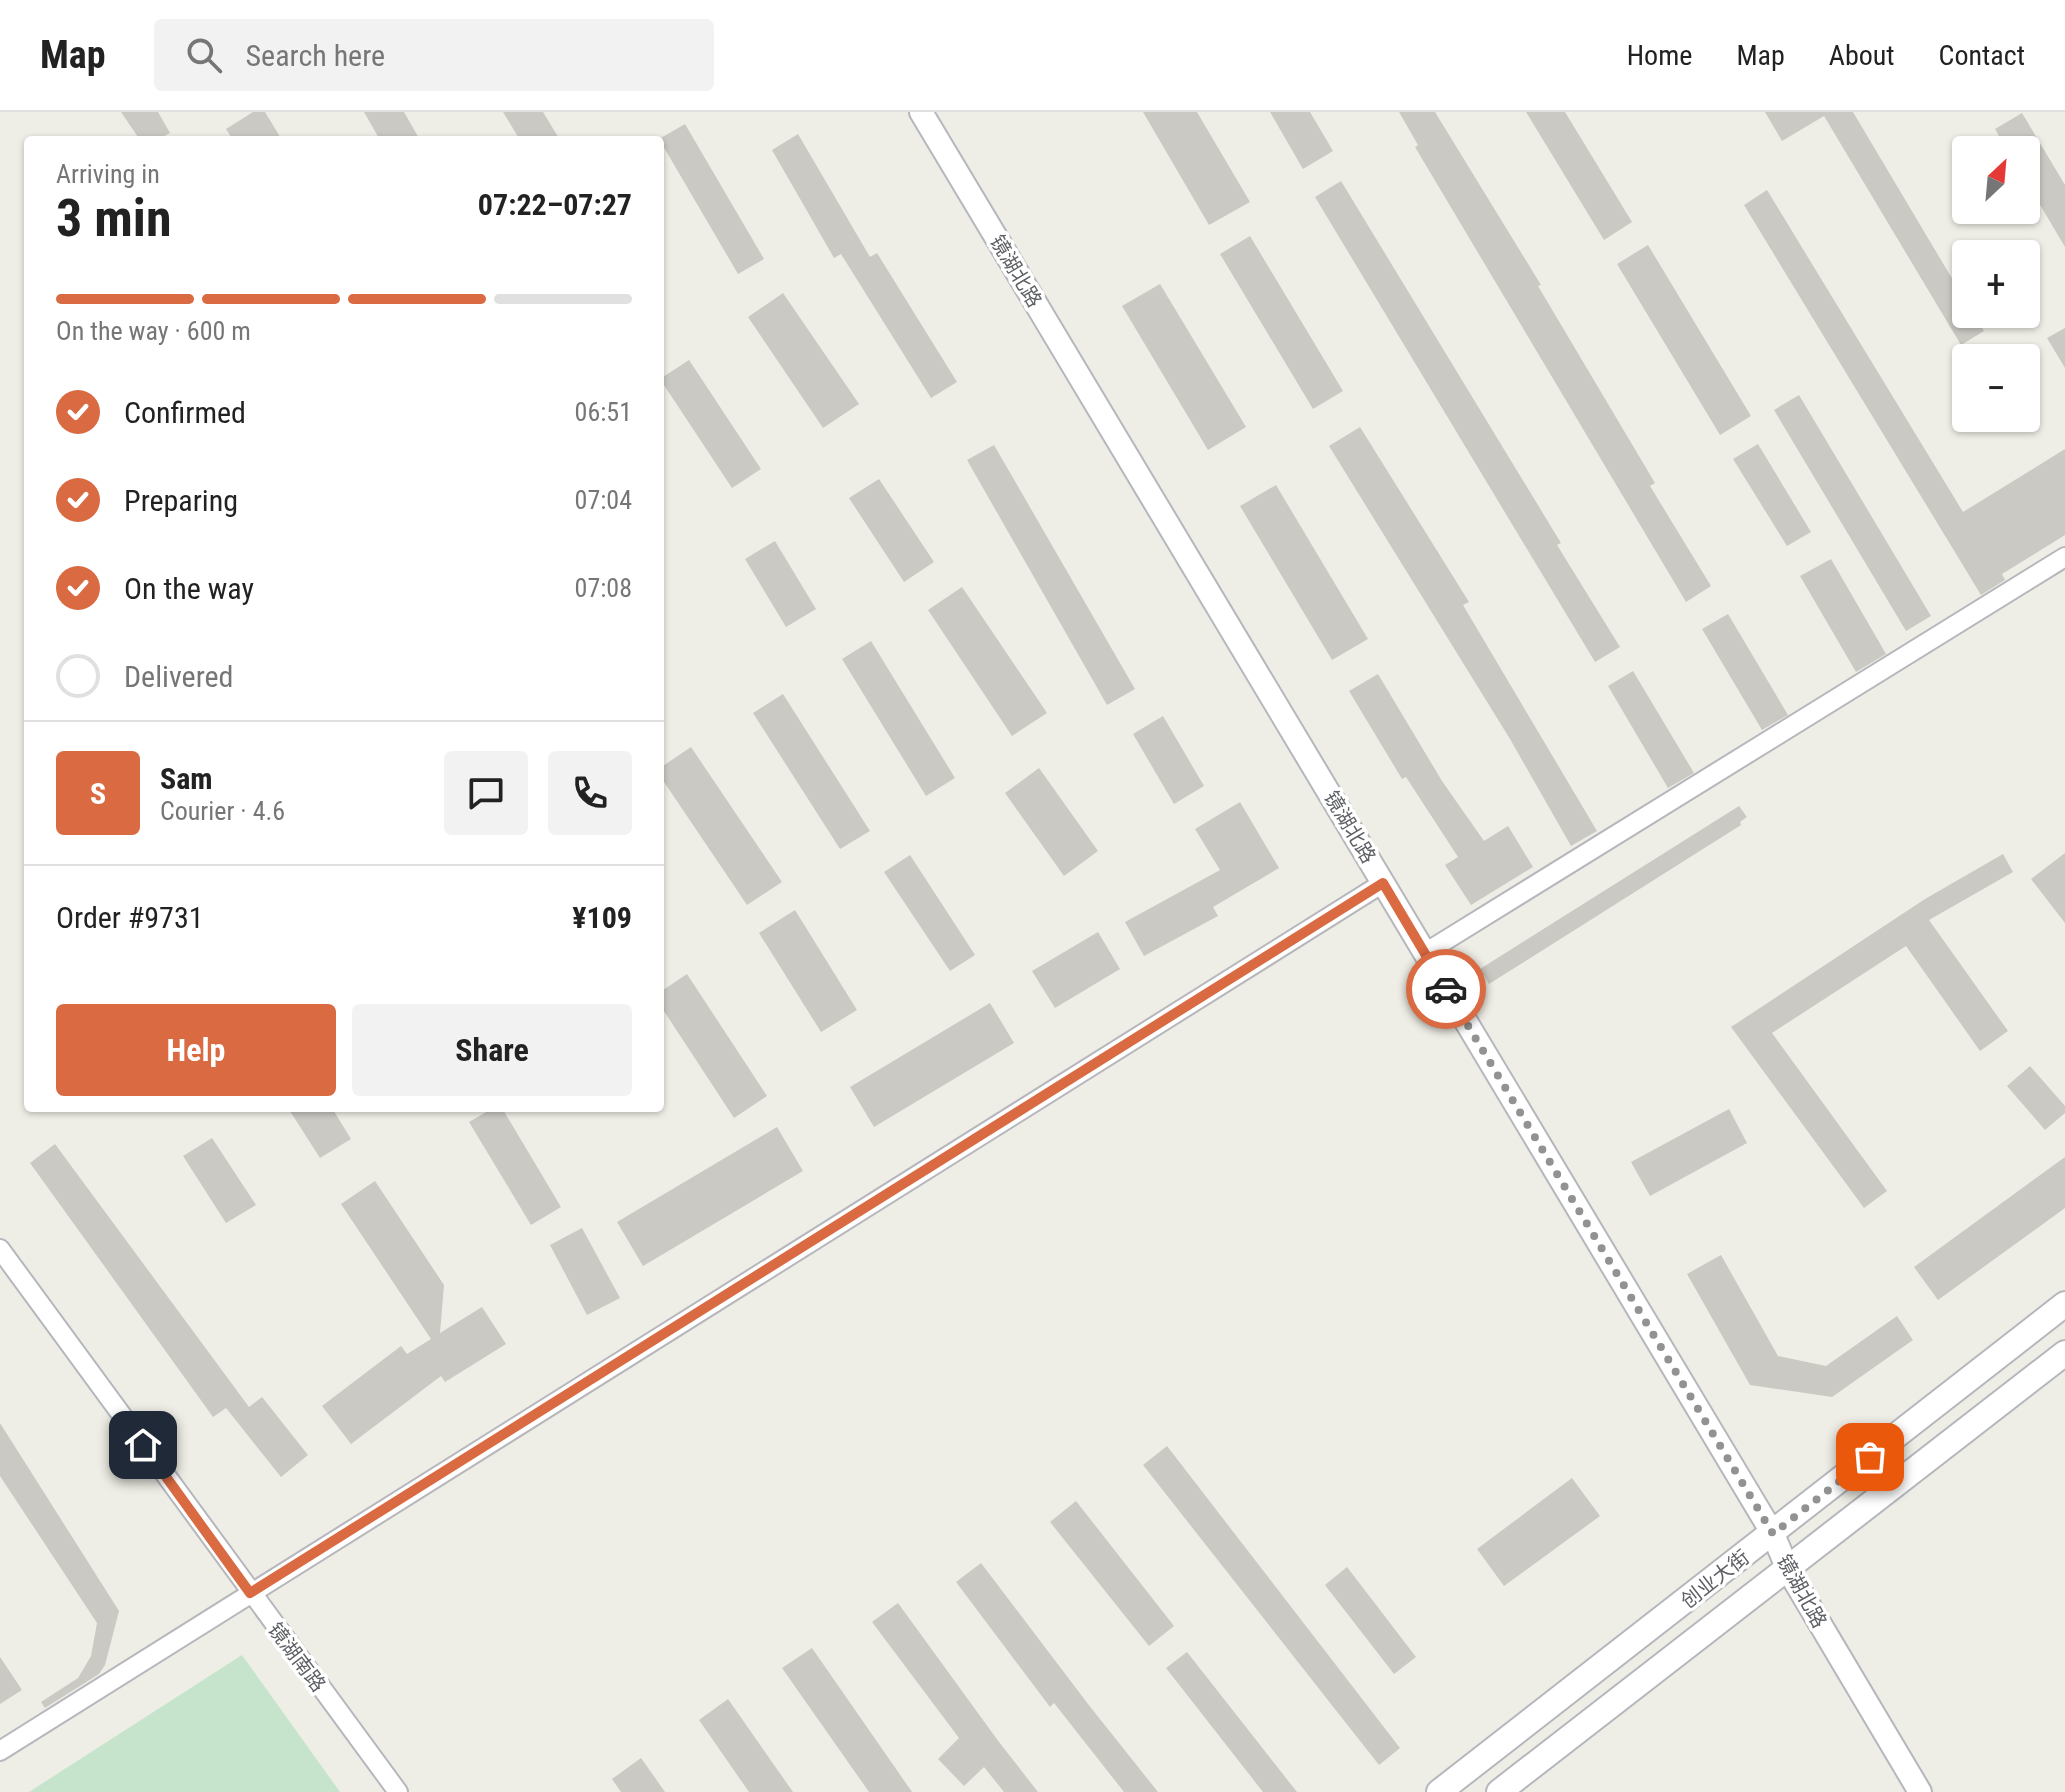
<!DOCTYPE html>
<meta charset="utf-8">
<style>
body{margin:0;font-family:"Roboto Condensed","Noto Sans SC",sans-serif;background:#f2f2f2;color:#222;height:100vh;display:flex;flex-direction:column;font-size:30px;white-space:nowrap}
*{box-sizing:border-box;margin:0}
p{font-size:26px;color:#767676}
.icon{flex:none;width:44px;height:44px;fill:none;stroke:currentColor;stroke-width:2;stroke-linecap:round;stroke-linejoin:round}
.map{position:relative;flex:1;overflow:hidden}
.details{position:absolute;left:24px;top:24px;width:640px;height:976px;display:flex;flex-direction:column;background:#fff;border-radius:8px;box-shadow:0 2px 6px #0004}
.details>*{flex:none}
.needle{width:52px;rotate:26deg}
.controls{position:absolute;left:1952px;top:24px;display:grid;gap:16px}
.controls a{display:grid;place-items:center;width:88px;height:88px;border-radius:8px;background:#fff;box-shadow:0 2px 6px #0004;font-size:40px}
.pin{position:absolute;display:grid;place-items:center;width:68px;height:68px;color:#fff;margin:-34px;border-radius:16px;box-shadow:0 4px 12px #0006}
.courier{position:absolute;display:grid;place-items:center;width:80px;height:80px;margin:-40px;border:6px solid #d96a42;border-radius:50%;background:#fff;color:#222;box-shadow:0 2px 10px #0007}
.overview em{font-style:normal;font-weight:700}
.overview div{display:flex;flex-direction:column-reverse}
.overview{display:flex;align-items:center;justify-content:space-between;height:136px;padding:0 32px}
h1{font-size:52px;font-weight:700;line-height:60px}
.bar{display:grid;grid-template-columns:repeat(4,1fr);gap:12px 8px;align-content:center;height:96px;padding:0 32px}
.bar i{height:10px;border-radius:6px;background:#e0e0e0}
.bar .on{background:#d96a42}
.bar p{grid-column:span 4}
.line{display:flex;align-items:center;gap:20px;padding:0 32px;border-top:2px solid #e0e0e0}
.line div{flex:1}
.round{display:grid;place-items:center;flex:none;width:84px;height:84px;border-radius:8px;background:#f2f2f2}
ol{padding:0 32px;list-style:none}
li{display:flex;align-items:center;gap:24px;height:88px}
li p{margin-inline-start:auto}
li .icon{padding:8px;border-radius:50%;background:#d96a42;color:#fff;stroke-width:4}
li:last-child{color:#767676}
li i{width:44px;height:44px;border:4px solid #e0e0e0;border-radius:50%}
.primary-button{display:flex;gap:16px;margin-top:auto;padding:16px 32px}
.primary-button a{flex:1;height:92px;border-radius:8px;background:#d96a42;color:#fff;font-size:32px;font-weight:700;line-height:92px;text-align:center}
.primary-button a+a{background:#f2f2f2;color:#222}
header{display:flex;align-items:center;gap:48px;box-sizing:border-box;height:112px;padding:0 40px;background:#fff;border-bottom:2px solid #e0e0e0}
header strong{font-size:38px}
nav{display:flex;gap:44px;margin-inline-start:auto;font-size:28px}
.search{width:560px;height:72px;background:#f2f2f2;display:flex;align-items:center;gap:20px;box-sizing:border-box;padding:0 28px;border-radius:8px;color:#767676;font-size:30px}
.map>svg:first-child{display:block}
.green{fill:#c6e4cb}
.building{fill:#cac9c3}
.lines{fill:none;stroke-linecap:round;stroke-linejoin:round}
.minor-casing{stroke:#b6b7bc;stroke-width:22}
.tertiary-casing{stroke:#b6b7bc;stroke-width:26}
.secondary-casing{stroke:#b5b7bc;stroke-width:28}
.minor{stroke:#fff;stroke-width:18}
.tertiary{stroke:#fff;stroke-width:22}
.secondary{stroke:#fff;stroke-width:24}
.done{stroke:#919292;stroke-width:8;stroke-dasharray:0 14.4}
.route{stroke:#d96a42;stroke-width:10}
.labels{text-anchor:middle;stroke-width:7;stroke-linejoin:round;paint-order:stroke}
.street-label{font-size:20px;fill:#5e6065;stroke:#fff}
</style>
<header>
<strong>Map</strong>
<div class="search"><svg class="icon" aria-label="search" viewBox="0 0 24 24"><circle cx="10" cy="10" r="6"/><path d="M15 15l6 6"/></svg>Search here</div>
<nav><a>Home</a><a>Map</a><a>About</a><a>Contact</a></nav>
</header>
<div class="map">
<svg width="2065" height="1680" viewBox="0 0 2065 1680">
<rect width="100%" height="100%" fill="#efeee6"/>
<path class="green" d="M242 1543 340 1680H29Z"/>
<g class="building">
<path d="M121 0H158L170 21 157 28H140Z"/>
<path d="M253 0H265L282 28H233L226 17Z"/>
<path d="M364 0H404L420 28H380Z"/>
<path d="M503 0H543L560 28H520Z"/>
<path d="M1143 0H1197L1250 90 1209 113Z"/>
<path d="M1270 0H1310L1333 39 1303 57Z"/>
<path d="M1399 0H1435L1541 173 1538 174 1655 371 1650 374 1711 474 1686 490 1415 35 1418 33Z"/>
<path d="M1526 0H1565L1632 110 1604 128Z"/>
<path d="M1765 0H1853L1966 190V202H1973L1984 219 1961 233 1824 4 1782 29Z"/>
<path d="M2022 1 2065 73V135L2026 69V38H2007L1995 17Z"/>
<path d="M685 12 764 147 738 162 659 27Z"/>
<path d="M798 22 870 145 877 141 957 270 931 286 841 142 834 146 772 38Z"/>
<path d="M1341 69 1561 431 1557 433 1620 535 1595 550 1315 85Z"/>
<path d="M1767 78 1963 400 2065 337V423L2002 462 2005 468 1981 483 1744 93Z"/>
<path d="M1250 124 1343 279 1313 297 1220 142Z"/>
<path d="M1648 133 1751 304 1720 323 1617 152Z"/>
<path d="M1160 172 1246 315 1208 338 1122 194Z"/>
<path d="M783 181 859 292 823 316 748 205Z"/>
<path d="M2065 216V256L2047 226Z"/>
<path d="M689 248 761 357 732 376 660 267Z"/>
<path d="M1799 283 1931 504 1906 519 1774 298Z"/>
<path d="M1360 315 1469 490 1463 493 1597 719 1571 734 1510 627 1329 334Z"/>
<path d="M1758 332 1811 420 1787 434 1733 347Z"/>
<path d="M994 333 1135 577 1107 593 967 348Z"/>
<path d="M879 367 934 450 904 470 849 386Z"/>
<path d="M1276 373 1368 527 1332 548 1240 394Z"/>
<path d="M775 429 816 497 786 515 745 447Z"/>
<path d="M1831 447 1886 542 1856 560 1800 464Z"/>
<path d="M962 475 1047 601 1012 624 928 498Z"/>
<path d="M1728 502 1788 603 1762 618 1702 517Z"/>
<path d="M871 529 955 666 926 684 842 547Z"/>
<path d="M1633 559 1694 661 1668 676 1608 574Z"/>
<path d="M1378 562 1442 669 1484 729 1508 714 1533 755 1471 793 1445 753 1458 745 1406 665 1402 667 1349 579Z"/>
<path d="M783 582 870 719 840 737 753 601Z"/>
<path d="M1163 604 1204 674 1174 692 1133 622Z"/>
<path d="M691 635 782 770 747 793 660 664V656Z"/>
<path d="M1039 656 1098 739 1064 764 1005 681Z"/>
<path d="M1240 690 1279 756 1213 795 1218 804 1144 844 1125 810 1220 758 1195 717Z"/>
<path d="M1739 694 1747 705 1740 710 1741 713 1489 872 1480 857Z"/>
<path d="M2065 741V811L2031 767Z"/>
<path d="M2003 742 2013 760 1929 808 2008 919 1980 939 1906 834 1772 921 1887 1079 1864 1096 1731 915 1925 787Z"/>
<path d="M910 743 975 843 950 859 884 760Z"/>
<path d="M795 798 857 898 821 920 759 821Z"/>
<path d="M1098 820 1120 857 1055 896 1032 859Z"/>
<path d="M687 862 767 984 734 1006 660 893V880Z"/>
<path d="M990 891 1014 931 874 1015 850 975Z"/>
<path d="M2030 954 2065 994V1001L2045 1018 2007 974Z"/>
<path d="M288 996H332L351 1027 320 1046Z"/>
<path d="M493 996H502L561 1095 531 1113 469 1010Z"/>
<path d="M1729 997 1747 1031 1650 1084 1631 1050Z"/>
<path d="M777 1015 803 1059 643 1154 617 1110Z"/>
<path d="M212 1026 256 1093 226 1111 183 1044Z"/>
<path d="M55 1032 249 1295 262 1285 308 1343 281 1365 226 1296 213 1305 30 1051Z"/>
<path d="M2065 1045V1096L1938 1188 1914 1155Z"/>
<path d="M375 1069 444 1173 440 1221 482 1195 506 1232 445 1270 441 1264 351 1332 322 1294 401 1234 407 1242 431 1227 341 1092Z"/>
<path d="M582 1116 620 1186 587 1203 550 1133Z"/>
<path d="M1721 1143 1778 1244 1826 1254 1897 1204 1913 1228 1832 1285 1750 1273 1687 1162Z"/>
<path d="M0 1311 119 1499 105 1553 99 1562 45 1596 41 1590 78 1566 91 1544 97 1511 0 1364Z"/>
<path d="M1167 1334 1400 1636 1379 1653 1143 1353Z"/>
<path d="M1572 1366 1600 1404 1504 1474 1477 1437Z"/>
<path d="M1076 1389 1174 1514 1149 1534 1050 1410Z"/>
<path d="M981 1451 1088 1592 1158 1680H1124L1054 1591 1050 1595 956 1470Z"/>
<path d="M1347 1455 1416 1545 1394 1562 1325 1473Z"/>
<path d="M898 1491 999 1630 1038 1680H1004L984 1655 964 1674 938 1647 959 1626 872 1510Z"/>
<path d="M812 1536 912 1680H869L782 1556Z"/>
<path d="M1187 1540 1297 1680H1263L1166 1556Z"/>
<path d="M0 1545 22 1578 0 1592Z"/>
<path d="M728 1587 793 1680H749L699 1608Z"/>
<path d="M641 1646 665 1680H621L612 1667Z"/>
</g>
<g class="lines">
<defs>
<g id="minor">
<path d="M1425 841 2065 445"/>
<path d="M0 1137 398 1680"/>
<path d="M0 1639 1383 771"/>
</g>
<path id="tertiary" d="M921 0 1773 1422 1788 1458 1920 1680"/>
<g id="secondary">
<path d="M1439 1680 2065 1192"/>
<path d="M1499 1680 2065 1241"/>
</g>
</defs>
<use href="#minor" class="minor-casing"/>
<use href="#tertiary" class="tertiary-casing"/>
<use href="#secondary" class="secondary-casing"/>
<use href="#minor" class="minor"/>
<use href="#tertiary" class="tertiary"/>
<use href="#secondary" class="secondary"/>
</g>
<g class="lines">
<path class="done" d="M1446 877 1773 1422 1870 1345"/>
<path class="route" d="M143 1333 250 1481 1383 771 1446 877"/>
</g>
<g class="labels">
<g class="street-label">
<text transform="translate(1016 159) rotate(59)" y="7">镜湖北路</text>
<text transform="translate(1350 715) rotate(59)" y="7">镜湖北路</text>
<text transform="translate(1715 1467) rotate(-38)" y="7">创业大街</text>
<text transform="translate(1802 1479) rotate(61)" y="7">镜湖北路</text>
<text transform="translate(297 1545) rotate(53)" y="7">镜湖南路</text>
</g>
</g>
</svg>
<div class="controls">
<a><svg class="needle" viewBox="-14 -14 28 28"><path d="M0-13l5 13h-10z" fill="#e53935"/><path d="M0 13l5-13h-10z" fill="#767676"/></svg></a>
<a>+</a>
<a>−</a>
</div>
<div class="pin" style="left:1870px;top:1345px;background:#ea580c"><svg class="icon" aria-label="bag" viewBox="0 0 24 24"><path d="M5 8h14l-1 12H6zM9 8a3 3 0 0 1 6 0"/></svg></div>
<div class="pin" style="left:143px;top:1333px;background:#1f2937"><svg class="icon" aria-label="home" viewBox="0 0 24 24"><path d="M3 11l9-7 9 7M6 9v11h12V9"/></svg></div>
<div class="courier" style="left:1446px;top:877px"><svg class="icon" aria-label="car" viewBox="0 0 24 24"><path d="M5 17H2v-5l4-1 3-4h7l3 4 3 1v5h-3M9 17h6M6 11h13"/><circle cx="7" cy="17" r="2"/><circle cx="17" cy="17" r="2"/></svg></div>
<section class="details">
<div class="overview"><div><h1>3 min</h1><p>Arriving in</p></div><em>07:22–07:27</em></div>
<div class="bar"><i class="on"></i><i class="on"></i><i class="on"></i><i></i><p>On the way · 600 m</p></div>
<ol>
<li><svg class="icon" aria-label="check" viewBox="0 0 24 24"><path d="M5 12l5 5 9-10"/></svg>Confirmed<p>06:51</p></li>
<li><svg class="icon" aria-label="check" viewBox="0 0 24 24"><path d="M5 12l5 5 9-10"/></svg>Preparing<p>07:04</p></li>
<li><svg class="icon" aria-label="check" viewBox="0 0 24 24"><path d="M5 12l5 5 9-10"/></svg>On the way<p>07:08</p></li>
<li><i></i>Delivered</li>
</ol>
<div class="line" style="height:144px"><b class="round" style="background:#d96a42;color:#fff">S</b><div><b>Sam</b><p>Courier · 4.6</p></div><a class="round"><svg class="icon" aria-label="chat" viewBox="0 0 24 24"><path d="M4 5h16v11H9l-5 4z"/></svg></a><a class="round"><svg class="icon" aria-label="phone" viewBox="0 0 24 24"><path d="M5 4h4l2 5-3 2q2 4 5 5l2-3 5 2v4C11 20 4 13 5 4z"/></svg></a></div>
<div class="line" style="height:104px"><div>Order #9731</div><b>¥109</b></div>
<div class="primary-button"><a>Help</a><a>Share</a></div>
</section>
</div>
